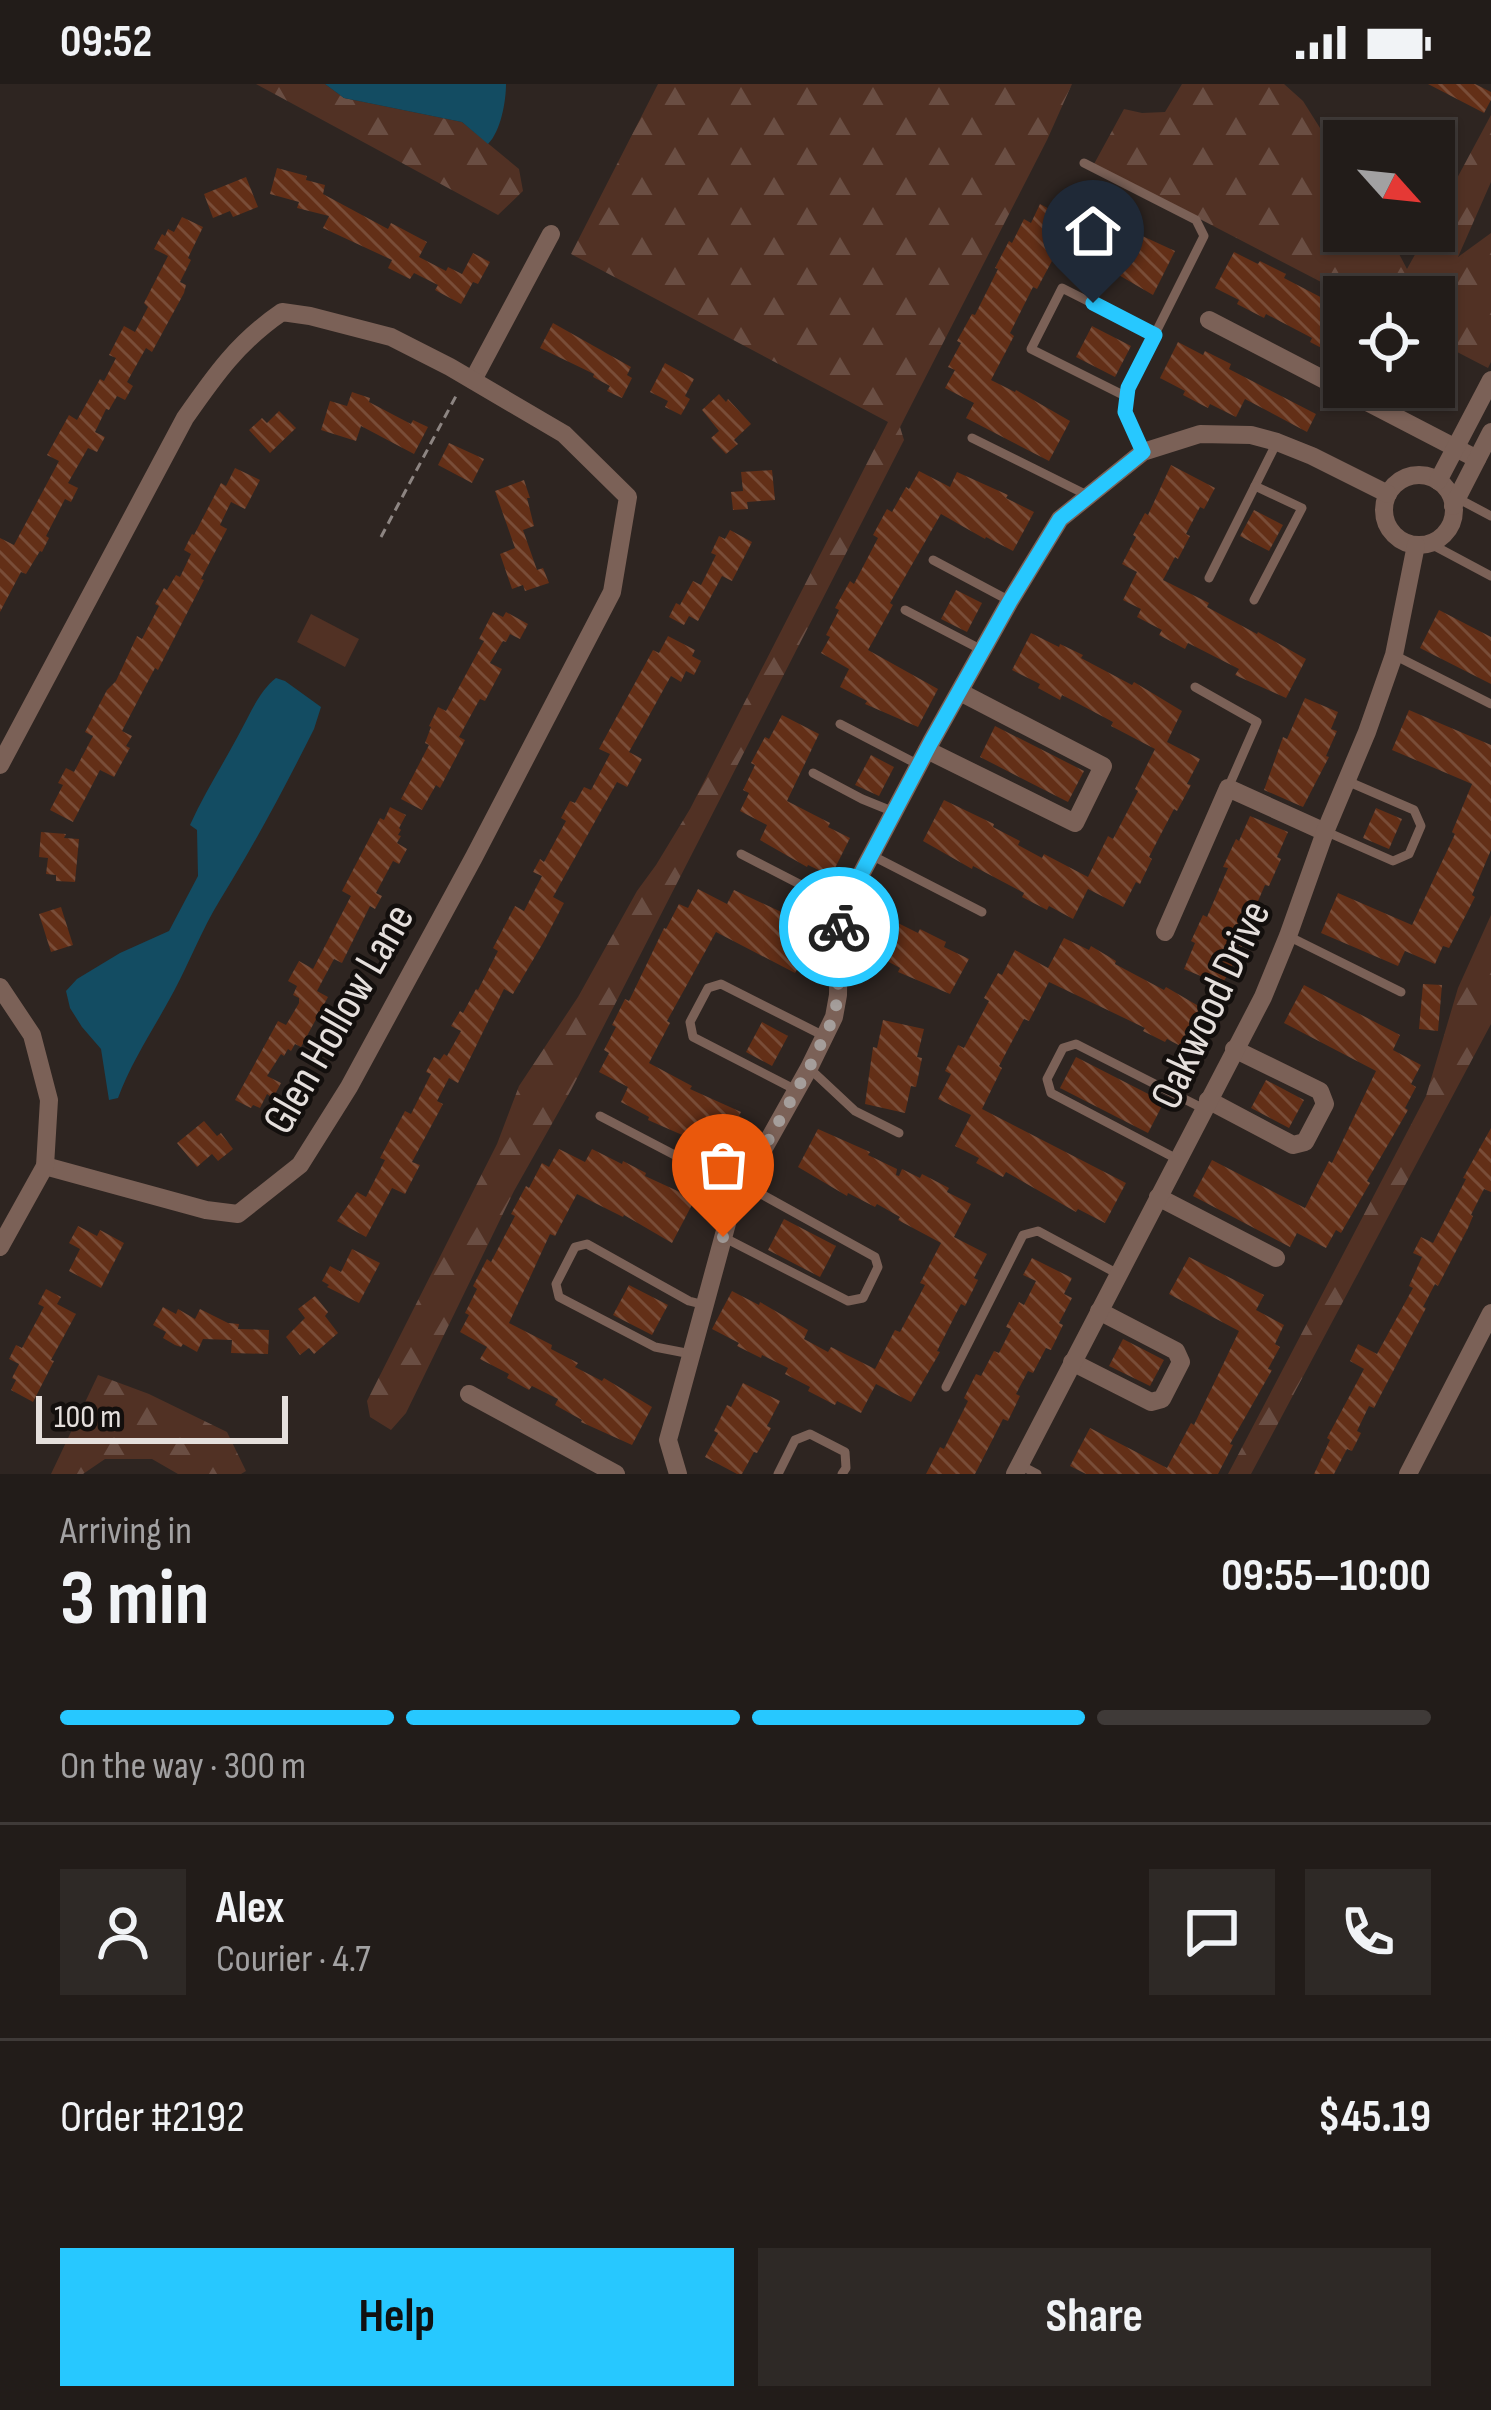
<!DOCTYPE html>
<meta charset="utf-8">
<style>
body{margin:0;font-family:"Sofia Sans Condensed",sans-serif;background:#2e2926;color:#f1f3f6;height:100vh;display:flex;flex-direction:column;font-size:45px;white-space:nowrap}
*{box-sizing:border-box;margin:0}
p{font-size:39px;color:#a2a1a2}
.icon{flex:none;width:66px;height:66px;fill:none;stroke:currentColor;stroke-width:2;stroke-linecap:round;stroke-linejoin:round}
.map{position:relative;height:1390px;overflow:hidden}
.sheet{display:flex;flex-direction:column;background:#221c19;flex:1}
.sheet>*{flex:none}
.needle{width:78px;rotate:117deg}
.tools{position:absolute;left:1323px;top:36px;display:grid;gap:24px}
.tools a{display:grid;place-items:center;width:132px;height:132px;border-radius:0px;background:#221c19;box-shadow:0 3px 9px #0004,0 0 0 3px #3f3a38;font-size:60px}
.scale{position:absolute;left:36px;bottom:30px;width:252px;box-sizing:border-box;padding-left:12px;border:6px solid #e5dfdc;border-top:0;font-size:33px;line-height:42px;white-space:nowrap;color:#e5dfdc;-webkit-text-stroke:9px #130f0d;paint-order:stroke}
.pin{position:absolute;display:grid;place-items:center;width:102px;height:102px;color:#fff;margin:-123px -51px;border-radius:50% 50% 50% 0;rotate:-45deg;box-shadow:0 0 12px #0007}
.pin .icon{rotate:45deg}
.courier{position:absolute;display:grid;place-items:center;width:120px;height:120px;margin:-60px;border:9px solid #27c8ff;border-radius:50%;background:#fff;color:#222;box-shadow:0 3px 15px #0007}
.head em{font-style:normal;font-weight:700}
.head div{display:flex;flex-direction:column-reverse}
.head{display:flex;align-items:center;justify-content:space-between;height:204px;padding:0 60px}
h1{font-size:78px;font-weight:700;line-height:90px}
.bar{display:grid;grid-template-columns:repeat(4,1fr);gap:18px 12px;align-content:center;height:144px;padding:0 60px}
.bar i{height:15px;border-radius:9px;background:#3f3a38}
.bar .on{background:#27c8ff}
.bar p{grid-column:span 4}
.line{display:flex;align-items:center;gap:30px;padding:0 60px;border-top:3px solid #3f3a38}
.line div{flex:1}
.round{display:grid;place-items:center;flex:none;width:126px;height:126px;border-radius:0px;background:#2e2926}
.button{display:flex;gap:24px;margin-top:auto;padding:24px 60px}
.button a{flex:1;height:138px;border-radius:0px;background:#27c8ff;color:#111;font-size:48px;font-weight:700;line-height:138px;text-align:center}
.button a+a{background:#2e2926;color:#f1f3f6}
.status{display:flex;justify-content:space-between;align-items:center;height:84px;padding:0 60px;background:#221c19;direction:ltr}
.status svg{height:33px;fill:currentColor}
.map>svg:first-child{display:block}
.green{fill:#513124}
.forest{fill:url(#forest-firs)}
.water{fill:#134c62}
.building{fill:url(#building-back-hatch)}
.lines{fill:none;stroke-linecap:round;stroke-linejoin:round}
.path{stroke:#8d8582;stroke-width:3;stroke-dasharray:9 6;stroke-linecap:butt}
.lane{stroke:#7b6157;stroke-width:9}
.street{stroke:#7b6157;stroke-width:18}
.done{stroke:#a59e9b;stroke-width:12;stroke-dasharray:0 21.6}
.route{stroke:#27c8ff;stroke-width:15}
.labels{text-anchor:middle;stroke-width:9;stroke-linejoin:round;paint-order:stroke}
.street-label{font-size:45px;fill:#e5dfdc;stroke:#130f0d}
</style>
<div class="status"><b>09:52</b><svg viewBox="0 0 49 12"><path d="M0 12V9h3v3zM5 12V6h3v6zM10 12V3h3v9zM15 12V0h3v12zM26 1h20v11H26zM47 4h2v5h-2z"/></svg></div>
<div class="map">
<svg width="1491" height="1390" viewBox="0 0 1491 1390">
<defs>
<pattern id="forest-firs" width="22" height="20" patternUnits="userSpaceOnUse" patternTransform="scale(3)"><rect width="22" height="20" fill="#513124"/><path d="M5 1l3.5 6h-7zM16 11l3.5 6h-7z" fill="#6a4e43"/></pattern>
<pattern id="building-back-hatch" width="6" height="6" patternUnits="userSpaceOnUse" patternTransform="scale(3)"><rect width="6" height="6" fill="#632f17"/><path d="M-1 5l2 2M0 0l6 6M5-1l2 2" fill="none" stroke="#794d38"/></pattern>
</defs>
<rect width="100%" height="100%" fill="#2e2521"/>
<path class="green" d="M311 530 359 555 345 583 297 558Z"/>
<g class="forest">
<path d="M256 0H325L344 14 462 38 519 85 523 107 498 131Z"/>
<path d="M658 0H1072L1047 56 900 343 904 356 571 1006 514 1107 406 1329 391 1346 370 1333 367 1317 497 1060 519 1002 578 913 637 807 656 781 690 725 888 338 571 170Z"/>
<path d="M1182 0H1284L1303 17 1344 82V147H1387L1407 185 1428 147H1434V137L1491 31V98L1458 173 1491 149V278L1488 284 1434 256V213H1350L1094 80 1124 25 1142 29 1165 28Z"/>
<path d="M1491 831V940L1251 1390H1228L1426 1012 1458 904Z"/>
<path d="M98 1291 149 1310 227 1348 246 1387 241 1390H178L152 1375H105L83 1390H51Z"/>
</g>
<g class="water">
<path d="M325 0H506C506 17 501 47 488 60L462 38 344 14Z"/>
<path d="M276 594 285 597 321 623 314 645C285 703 254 761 220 816 202 845 190 877 174 907 155 943 132 976 118 1014L109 1016 101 965 82 943 70 924 66 907 77 895 120 869 169 847 198 792 197 746 190 741C204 710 222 682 238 652 249 633 258 608 276 594Z"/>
</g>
<g class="building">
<path d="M1428 0H1475L1491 8V16L1484 29Z"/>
<path d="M277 84 307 92 306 96 325 101 323 110 388 145 391 139 427 158 419 173 446 187 448 183 462 190 473 169 490 178 478 200 473 198 461 220 435 206 438 201 414 189 410 195 388 184 392 176 323 144 329 132 297 124 299 118 270 110Z"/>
<path d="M246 93 258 123 233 133 230 127 213 134 204 110Z"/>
<path d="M1074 118 1103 133 1105 130 1126 141 1125 144 1175 167 1153 211 1105 183 1103 186 1082 175 1083 172 1061 160 1037 205 1033 203 1010 249 1014 252 991 296 1015 308 1016 306 1070 337 1049 377 966 334 974 319 945 304 955 286 948 283 961 259 957 257 972 230 975 231 998 185 995 184 1009 157 1012 159 1024 135 1031 139 1040 120 1066 134Z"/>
<path d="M182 133 203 143 188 174 191 176 180 198 186 201 184 209 152 268 146 264 127 298 133 302 125 316 117 312 109 326 106 325 95 348 105 353 97 368 88 364 68 399 78 404 71 418 65 415 46 452 49 454 42 468 40 467 26 490 21 488 0 528V454L14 461 59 377 47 371 69 331 77 336 100 295 104 297 116 274 109 271 124 242 135 248 148 223 144 219 168 172 154 165 162 150 165 152 168 145 174 148Z"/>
<path d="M1234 168 1258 180 1260 177 1286 190 1284 194 1330 218 1333 213 1344 218V270L1339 268 1337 272 1310 258 1312 254 1266 230 1264 234 1237 220 1239 216 1215 204Z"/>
<path d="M553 239 631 283 627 291 632 294 622 314 607 307 610 302 593 293 594 290 540 264Z"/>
<path d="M1092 242 1131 262 1115 293 1076 273Z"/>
<path d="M1178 258 1203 271 1205 267 1231 280 1229 285 1316 330 1307 348 1245 315 1236 333 1210 320 1208 324 1183 311 1185 307 1160 294Z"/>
<path d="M665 279 694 295 685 312 690 315 681 331 665 323 668 317 650 308Z"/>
<path d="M352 308 370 314 369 318 411 340 413 336 428 343 414 370 361 342 356 357 321 346 330 317 347 322Z"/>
<path d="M719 310 726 318 728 315 751 340 734 356 738 360 726 370 711 354 719 347 702 326Z"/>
<path d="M279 327 296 344 270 369 249 346 262 334 267 339Z"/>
<path d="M449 359 484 375 472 399 438 381Z"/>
<path d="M1171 381 1215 404 1204 425 1200 423 1186 450 1190 452 1178 475 1175 473 1163 496 1209 519 1207 523 1257 550 1258 548 1306 575 1286 614 1235 591 1239 585 1188 559 1185 565 1159 551 1162 546 1137 533 1141 525 1123 516 1137 488 1122 480 1136 453 1133 451 1145 429 1148 431Z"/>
<path d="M235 384 260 396 245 425 231 418 220 441 227 445 201 495 204 496 158 586 155 584 122 647 132 652 126 662 130 664 114 693 100 686 73 738 50 726 63 701 58 699 66 684 74 688 93 652 85 648 107 606 116 597 137 552 142 555 159 522 155 520 164 504 167 506 176 491 180 493 191 470 184 466 192 450 194 451 221 399 226 402Z"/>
<path d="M772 386 775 416 747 418 748 425 733 426 731 408 743 407 741 388Z"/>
<path d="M919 387 950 403 957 388 1008 411 1006 414 1034 428 1013 467 986 453 985 455 941 430 890 519 893 521 868 566 938 605 918 643 865 620 867 617 840 603 849 585 821 569 830 553 826 551 839 526 835 524 850 497 854 500 878 454 873 451 887 425 892 428 906 403 909 405Z"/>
<path d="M524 396 530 414H527L534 442 523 446 537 486 543 484 549 499 525 507 523 501 512 505 500 470 515 464 495 407Z"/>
<path d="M1254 426 1283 441 1269 467 1240 452Z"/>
<path d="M730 446 752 458 732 497 722 492 698 537 689 532 684 541 669 533 676 519 680 521 693 497 701 501 716 471 711 469 719 452 725 455Z"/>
<path d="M956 506 982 519 967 548 941 535Z"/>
<path d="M1439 526 1491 553V600L1420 564Z"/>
<path d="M493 528 503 533 506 528 528 540 520 555 510 550 506 558 503 557 490 579 502 585 485 617 480 615 476 622 459 653 465 656 440 704 436 701 422 726 401 715 429 661 425 659 431 643 429 642 438 623 446 627 484 557 479 555Z"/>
<path d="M1031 549 1059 563 1060 560 1083 571 1081 574 1132 601 1134 598 1182 627 1167 658 1200 675 1187 700 1191 701 1177 727 1174 725 1149 773 1152 775 1140 800 1136 798 1123 823 1088 805 1073 835 1049 822 1047 826 1022 813 1024 809 973 782 972 785 923 757 944 716 994 740 993 743 1020 757 1018 761 1042 774 1044 770 1088 793 1108 752 1113 755 1138 707 1135 705 1155 665 1111 642 1113 638 1062 611 1060 616 1038 604 1040 600 1012 586Z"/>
<path d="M668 552 695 566 692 572 701 577 694 591 686 587 681 598 671 592 629 668 642 675 627 703 617 698 553 813 564 819 543 859 513 910 504 905 458 999 449 994 437 1017 443 1020 412 1078 420 1081 405 1110 392 1104 366 1153 337 1137 357 1108 366 1113 385 1076 380 1074 388 1059 405 1027 411 1030 431 990 426 988 434 973 440 976 444 970 447 972 461 947 451 942 460 927 463 929 476 905 478 906 498 867 493 864 515 822 524 827 542 792 533 788 540 775 544 778 566 737 561 734 570 717 575 719 584 703 591 706 610 670 599 665 653 566 659 569Z"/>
<path d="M1305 614 1338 628 1331 645 1337 647 1326 672 1329 673 1303 723 1264 706 1283 653 1287 655Z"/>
<path d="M1409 626 1491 661V766L1472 811 1475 813 1449 864 1443 862 1435 880 1405 867 1398 882 1321 849 1338 809 1412 841 1455 750 1452 748 1472 700 1392 666Z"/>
<path d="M782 631 819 650 787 717 830 739 828 743 850 754 831 792 808 781 807 783 760 756 767 741 740 727 749 709 743 706 755 681 751 679 765 653 769 655Z"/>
<path d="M995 642 1084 687 1068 718 980 673Z"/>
<path d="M871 671 894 683 879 712 855 701Z"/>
<path d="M390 723 406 731 399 744 401 746 398 751 401 752 397 759 407 765 399 780 393 777 376 809 382 812 375 825 370 822 342 879 334 875 317 907 328 913 301 963 295 960 291 967 288 965 284 972 281 970 267 992 281 999 273 1014 267 1010 260 1024 253 1021 251 1024 235 1016 278 937 286 941 299 919V914L293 911 297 902 288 897 299 877 313 885 351 812 342 807 380 734 384 736Z"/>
<path d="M1376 724 1402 735 1389 765 1363 754Z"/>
<path d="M1250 732 1288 748 1277 773 1281 775 1269 802 1265 801 1244 849 1248 851 1222 901 1184 885 1195 859 1191 857 1203 831 1207 833 1228 784 1223 783 1236 755 1239 757Z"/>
<path d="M41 748 66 750 64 754 79 755 75 798 56 797V791L46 790 48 774 39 773Z"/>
<path d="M698 805 727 820 734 806 790 832 789 834 816 849 795 889 716 848 667 937 670 939 649 979 692 1002 690 1005 741 1028 718 1073 695 1061 696 1057 648 1036 649 1033 621 1018 628 1003 599 988 609 969 604 966 616 943 612 941 625 915 629 917 664 844 666 845 679 820 688 824Z"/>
<path d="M61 823 73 861 51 868 39 830Z"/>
<path d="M894 837 918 849 920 845 946 858 944 863 969 875 950 910 898 888 900 884 876 871Z"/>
<path d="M1064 854 1089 866 1091 862 1116 877 1115 880 1164 906 1166 903 1214 931 1194 969 1167 955 1165 958 1143 947 1145 944 1049 898 1029 937 1024 935 999 982 1002 984 982 1025 1126 1099 1105 1139 1078 1125 1076 1128 1006 1088 1003 1093 976 1079 979 1074 955 1062 971 1031 938 1015 951 990 945 987 958 961 964 964 989 917 984 914 998 889 1002 891 1015 866 1048 884Z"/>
<path d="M1423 900 1442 901 1438 947 1419 945Z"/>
<path d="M1304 901 1400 951 1393 966 1421 981 1411 1000 1416 1003 1405 1024 1408 1026 1367 1097 1370 1099 1341 1149 1336 1146 1326 1164 1297 1149 1290 1163 1193 1112 1212 1076 1305 1124 1329 1077 1332 1079 1376 987 1284 939Z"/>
<path d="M883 936 924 945 917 973 922 974 916 1003 911 1002 905 1029 865 1020 873 963 877 964Z"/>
<path d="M762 938 788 952 772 982 746 968Z"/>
<path d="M1076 973 1164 1018 1148 1049 1060 1004Z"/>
<path d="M1266 996 1304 1016 1289 1044 1251 1024Z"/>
<path d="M204 1037 217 1052 221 1049 233 1065 218 1077 212 1070 197 1083 177 1059Z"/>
<path d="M1491 1044V1108L1484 1105 1471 1131 1473 1132 1468 1144 1438 1202 1435 1200 1423 1223 1426 1224 1374 1324 1369 1322 1357 1347 1361 1349 1352 1367 1347 1365 1334 1390H1314L1330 1356 1327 1354 1364 1285 1350 1277 1358 1260 1377 1270 1413 1204 1409 1202 1422 1173 1413 1169 1421 1153 1433 1159 1466 1095 1463 1094Z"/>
<path d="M818 1045 870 1068 868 1071 897 1085 896 1091 899 1092 902 1085 920 1094 922 1090 949 1104 947 1108 971 1120 954 1153 987 1170 974 1194 978 1196 965 1222 961 1220 937 1267 940 1268 911 1318 876 1300 861 1329 837 1317 835 1321 808 1307 810 1303 785 1290 788 1284 762 1271 761 1274 737 1262 739 1259 712 1245 732 1207 759 1221 760 1218 808 1246 804 1255 828 1268 831 1263 875 1285 895 1246 900 1248 925 1201 920 1199 941 1159 898 1136 900 1133 877 1120 875 1123 848 1109 847 1112 798 1083Z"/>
<path d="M559 1065 585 1078 592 1065 622 1080 623 1077 646 1089 645 1092 695 1115 672 1159 624 1131 623 1133 577 1110 555 1152 550 1150 509 1239 552 1261 551 1265 578 1279 575 1283 602 1297 604 1294 652 1323 632 1361 581 1338 582 1336 555 1321 558 1315 532 1302 529 1306 507 1294 509 1290 480 1275 487 1263 460 1248 469 1231 465 1229 477 1205 473 1202 487 1175 491 1178 515 1132 511 1130 526 1102 529 1104 542 1079 549 1083Z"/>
<path d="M784 1135 836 1162 820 1193 768 1166Z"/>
<path d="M78 1142 97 1152 100 1146 124 1159 101 1204 69 1187 80 1165 69 1159Z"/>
<path d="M352 1165 380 1179 359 1219 327 1203 329 1201 322 1197 330 1182 341 1188Z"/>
<path d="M1189 1173 1264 1211 1256 1226 1284 1241 1275 1260 1280 1263 1268 1285 1272 1286 1230 1360 1233 1361 1218 1390H1086L1070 1382 1090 1344 1167 1384 1191 1339 1194 1341 1239 1247 1169 1210Z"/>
<path d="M1032 1174 1072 1194 1064 1210 1072 1214 1059 1239 1063 1241 1051 1266 1046 1264 1033 1289 1028 1287 1016 1310 1020 1312 1008 1337 1003 1335 975 1390H926L940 1363 944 1365 968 1317 964 1314 976 1290 981 1292 994 1267 999 1269 1011 1245 1006 1243 1019 1218 1024 1221 1036 1197 1023 1191Z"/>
<path d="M629 1201 668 1221 652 1251 613 1231Z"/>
<path d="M46 1205 61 1213 57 1220 76 1230 51 1276 54 1277 33 1318 11 1306 16 1296 12 1294 19 1280 9 1275 16 1261 22 1264 44 1223 38 1220Z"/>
<path d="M315 1212 328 1228 325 1232 338 1249 314 1270 309 1264 300 1271 286 1253 305 1234 298 1225Z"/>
<path d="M163 1223 176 1230 178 1225 195 1235 200 1225 228 1239 239 1240 238 1245 269 1246 268 1270 231 1269 232 1256 203 1255 197 1268 183 1260 181 1263 175 1261 163 1254 166 1248 153 1241Z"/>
<path d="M1123 1255 1164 1276 1150 1302 1109 1282Z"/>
<path d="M743 1299 780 1317 767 1342 771 1344 757 1369 754 1368 742 1390H737L705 1373 718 1349 714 1347 727 1321 731 1323Z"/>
</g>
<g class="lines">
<path class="path" d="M381 453 456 312"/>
<g class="lane">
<path d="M1084 79 1196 136 1204 152 1128 304 1125 327 1143 368"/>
<path d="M1127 313 1031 265 1062 204 1155 251"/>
<path d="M972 354 1089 412"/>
<path d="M1457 414 1491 432"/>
<path d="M1429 459 1491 492"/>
<path d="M933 476 1010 517"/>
<path d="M1209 494 1277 358"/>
<path d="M1254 516 1302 424 1255 402"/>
<path d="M905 526 982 566"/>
<path d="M1394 571 1491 620"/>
<path d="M1195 603 1257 638 1228 704"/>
<path d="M840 640 919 681"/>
<path d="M813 689 862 715 894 728"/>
<path d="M1327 748 1393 777 1409 770 1421 742 1414 726 1347 697"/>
<path d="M741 770 844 823"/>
<path d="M871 771 982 828"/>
<path d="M1288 852 1401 908"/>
<path d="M809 984 855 1027 899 1049"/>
<path d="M796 1006 693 953 690 938 708 904 721 900 826 953"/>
<path d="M600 1032 711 1090 743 1100 875 1173 878 1183 863 1214 848 1217 723 1153"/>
<path d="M1177 1075 1051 1009 1047 995 1063 964 1076 960 1204 1025"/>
<path d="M691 1270 655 1263 559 1213 556 1200 575 1163 587 1160 689 1217 705 1221"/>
<path d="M946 1303 1023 1151 1038 1147 1118 1190"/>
<path d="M1020 1381 1037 1390"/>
<path d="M778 1390 795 1356 810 1350 845 1368 846 1384 842 1390"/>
</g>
<g class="street">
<path d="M1209 236 1477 375"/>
<path d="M473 296 551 150"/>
<circle cx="1419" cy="426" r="35"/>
<path d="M1438 397 1491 296"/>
<path d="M1453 422 1491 348"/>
<path d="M927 666 1075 739 1103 682 960 608"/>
<path d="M0 681 185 334C215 291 238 258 282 228L310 232 391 253 450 283 564 350 628 413 612 508 474 773 349 1003 300 1081 238 1130 206 1126 45 1082"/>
<path d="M1165 848 1228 704 1325 748"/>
<path d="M0 903 32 951 49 1016 45 1082 0 1163"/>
<path d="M1208 1016 1293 1061 1305 1058 1325 1020 1320 1007 1234 965"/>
<path d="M1158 1113 1276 1174"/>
<path d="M1072 1278 1151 1318 1162 1315 1181 1278 1176 1267 1099 1227"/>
<path d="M469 1310 616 1390"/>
<path d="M678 1390 668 1356 732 1121 809 984 834 933 838 911 839 832 931 658 1010 517 1060 435 1143 368 1200 350 1251 351 1277 358 1312 372 1388 410"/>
<path d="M1015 1390 1263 913 1288 852 1325 748 1367 648 1394 571 1416 461"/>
<path d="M1408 1390 1491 1229"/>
</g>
</g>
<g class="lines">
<path class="done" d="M723 1153 732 1121 809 984 834 933 838 911 839 843"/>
<path class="route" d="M839 843V832L931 658 1010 517 1060 435 1143 368 1125 328 1128 304 1155 251 1093 219"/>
</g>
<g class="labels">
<g class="street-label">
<text transform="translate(1209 920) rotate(-65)" y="16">Oakwood Drive</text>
<text transform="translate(337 934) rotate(-60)" y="16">Glen Hollow Lane</text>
</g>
</g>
</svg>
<div class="tools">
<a><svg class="needle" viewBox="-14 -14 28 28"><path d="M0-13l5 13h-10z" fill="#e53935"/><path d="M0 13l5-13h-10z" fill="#a2a1a2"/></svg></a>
<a><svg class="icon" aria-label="locate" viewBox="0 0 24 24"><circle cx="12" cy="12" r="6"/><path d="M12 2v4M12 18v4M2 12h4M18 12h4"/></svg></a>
</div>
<div class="scale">100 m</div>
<div class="pin" style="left:723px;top:1153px;background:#ea580c"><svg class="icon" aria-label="bag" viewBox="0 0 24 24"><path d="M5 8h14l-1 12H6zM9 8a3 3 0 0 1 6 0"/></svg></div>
<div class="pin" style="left:1093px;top:219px;background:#1f2937"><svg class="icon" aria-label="home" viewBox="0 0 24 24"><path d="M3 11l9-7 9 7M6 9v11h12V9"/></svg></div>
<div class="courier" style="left:839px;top:843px"><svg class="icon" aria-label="bike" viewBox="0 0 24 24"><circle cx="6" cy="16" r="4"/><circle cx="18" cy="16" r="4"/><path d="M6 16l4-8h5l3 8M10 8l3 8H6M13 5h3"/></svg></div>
</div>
<section class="sheet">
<div class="head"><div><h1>3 min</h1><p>Arriving in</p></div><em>09:55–10:00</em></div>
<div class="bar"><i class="on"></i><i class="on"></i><i class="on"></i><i></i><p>On the way · 300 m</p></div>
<div class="line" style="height:216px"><a class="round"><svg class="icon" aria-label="person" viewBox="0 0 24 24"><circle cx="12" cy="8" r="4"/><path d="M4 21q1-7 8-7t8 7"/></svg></a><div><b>Alex</b><p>Courier · 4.7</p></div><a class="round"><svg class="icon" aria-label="chat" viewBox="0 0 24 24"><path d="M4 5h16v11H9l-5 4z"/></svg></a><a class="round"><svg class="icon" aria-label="phone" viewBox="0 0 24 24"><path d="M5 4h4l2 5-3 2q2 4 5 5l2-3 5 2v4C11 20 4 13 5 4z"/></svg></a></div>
<div class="line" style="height:156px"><div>Order #2192</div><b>$45.19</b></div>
<div class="button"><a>Help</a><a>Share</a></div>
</section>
